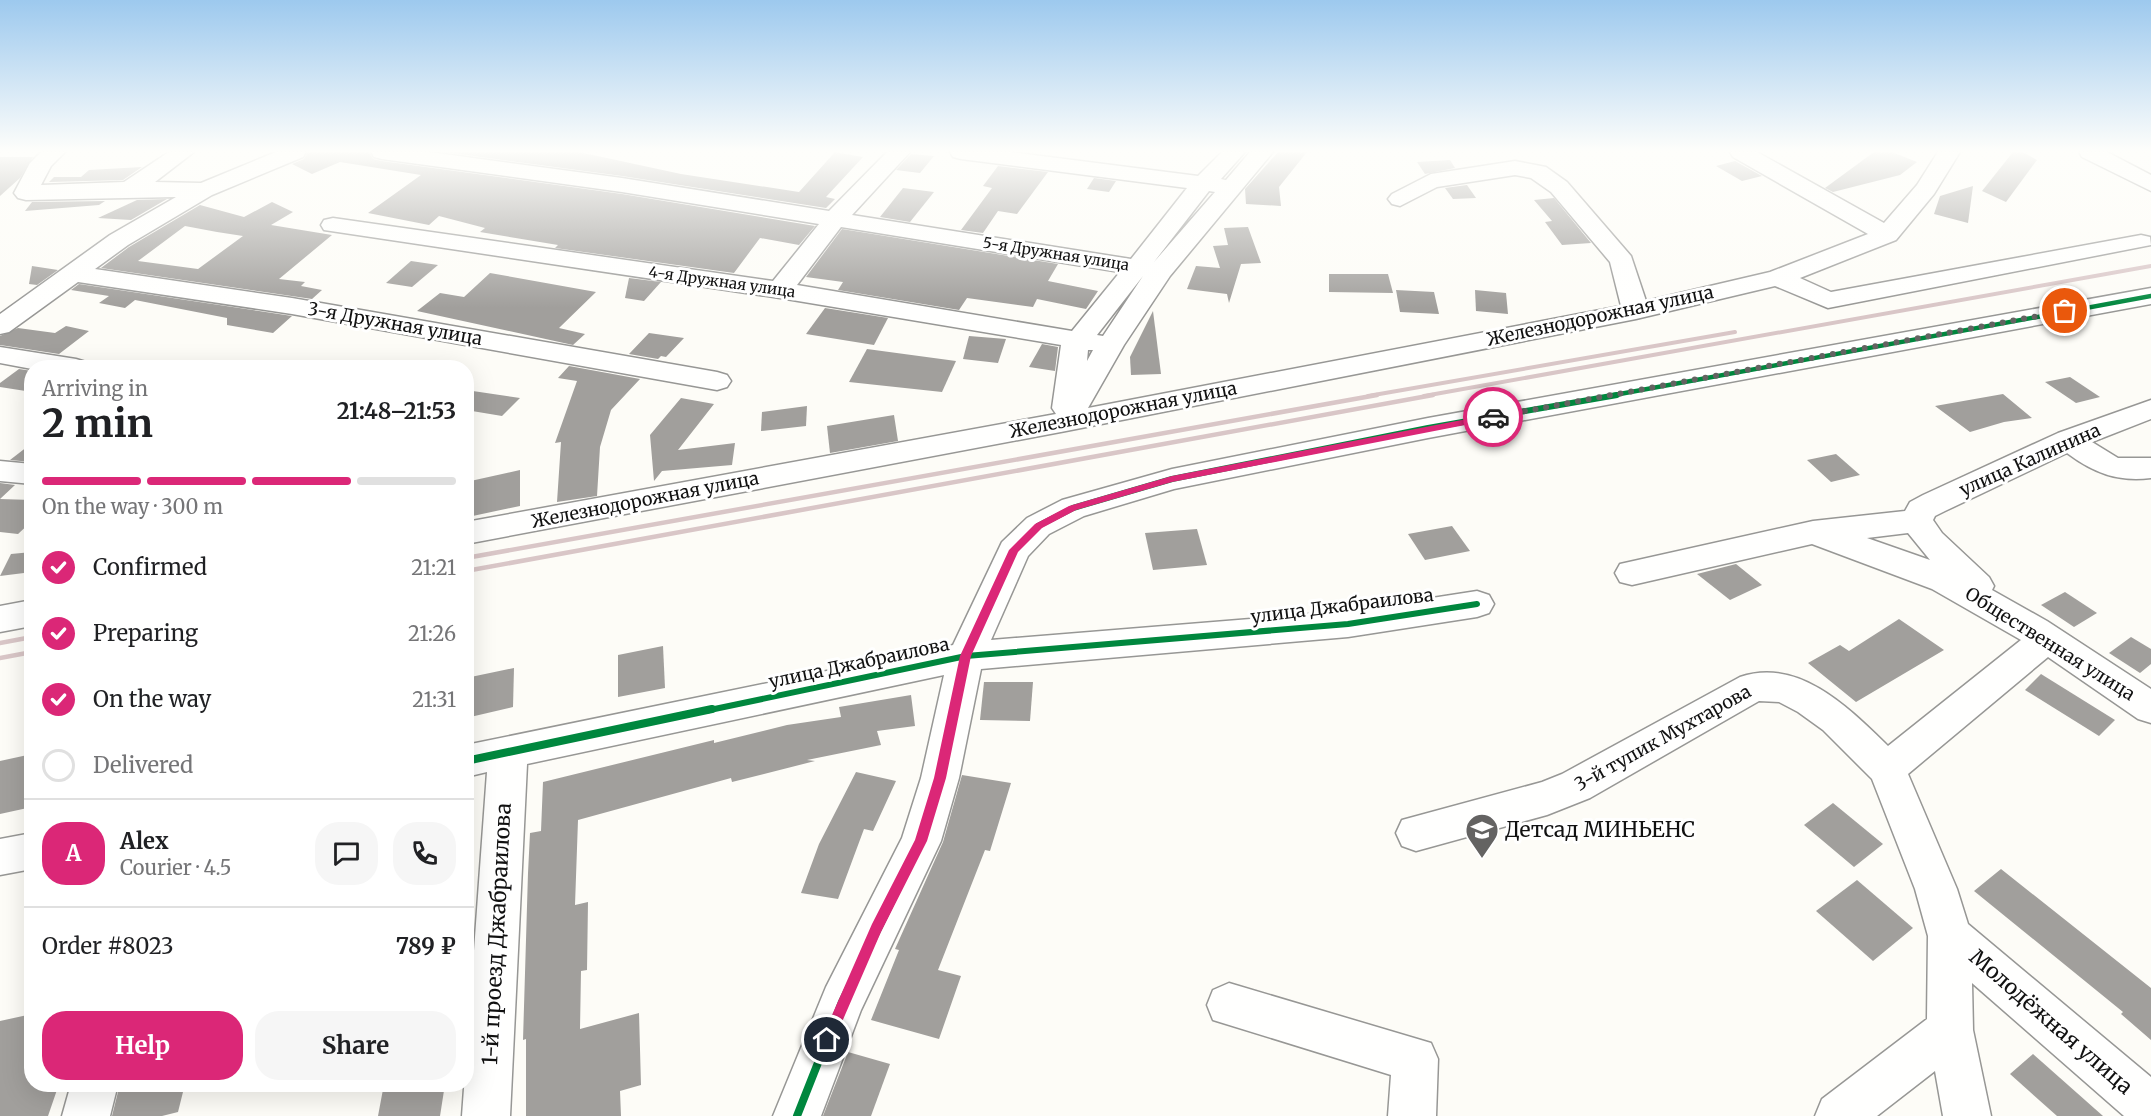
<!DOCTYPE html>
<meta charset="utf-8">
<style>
body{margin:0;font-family:Merriweather,serif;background:#f6f6f6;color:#202124;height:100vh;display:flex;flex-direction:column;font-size:22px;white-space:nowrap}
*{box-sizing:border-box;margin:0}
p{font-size:20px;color:#757577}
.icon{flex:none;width:33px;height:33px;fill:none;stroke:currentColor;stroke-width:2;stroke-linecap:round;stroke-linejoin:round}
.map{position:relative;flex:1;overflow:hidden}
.panel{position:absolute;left:24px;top:360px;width:450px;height:732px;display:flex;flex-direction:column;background:#fff;border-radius:24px;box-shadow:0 6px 24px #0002}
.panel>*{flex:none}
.pin{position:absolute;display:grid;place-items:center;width:51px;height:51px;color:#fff;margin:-26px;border:3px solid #fff;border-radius:50%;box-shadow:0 2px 6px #0007}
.courier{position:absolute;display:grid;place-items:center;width:60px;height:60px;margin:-30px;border:4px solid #db2777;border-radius:50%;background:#fff;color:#222;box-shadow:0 2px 8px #0007}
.head em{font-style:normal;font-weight:700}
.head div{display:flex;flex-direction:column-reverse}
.head{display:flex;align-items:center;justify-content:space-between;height:102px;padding:0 18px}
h1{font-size:39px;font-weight:700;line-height:45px}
.bar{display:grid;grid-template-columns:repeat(4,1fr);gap:9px 6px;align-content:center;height:72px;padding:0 18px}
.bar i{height:8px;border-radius:4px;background:#e0e0e0}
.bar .selected{background:#db2777}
.bar p{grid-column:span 4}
.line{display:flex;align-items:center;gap:15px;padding:0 18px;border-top:2px solid #e0e0e0}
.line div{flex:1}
.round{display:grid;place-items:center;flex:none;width:63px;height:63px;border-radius:24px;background:#f6f6f6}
ol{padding:0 18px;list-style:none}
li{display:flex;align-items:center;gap:18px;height:66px}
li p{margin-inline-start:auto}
li .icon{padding:6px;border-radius:50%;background:#db2777;color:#fff;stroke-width:4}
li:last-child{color:#757577}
li i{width:33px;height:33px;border:3px solid #e0e0e0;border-radius:50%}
.primary-button{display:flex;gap:12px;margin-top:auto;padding:12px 18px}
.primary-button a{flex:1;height:69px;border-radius:24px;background:#db2777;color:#fff;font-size:24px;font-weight:700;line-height:69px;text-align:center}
.primary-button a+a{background:#f6f6f6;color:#202124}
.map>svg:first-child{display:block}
.building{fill:#a19f9c;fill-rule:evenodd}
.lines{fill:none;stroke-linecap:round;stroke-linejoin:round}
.minor-casing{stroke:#979795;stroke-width:3}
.minor{fill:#fffffe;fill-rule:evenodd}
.rail-far1{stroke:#d9c6c7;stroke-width:4}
.rail{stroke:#d9c6c7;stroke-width:4.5}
.cycleway-far2-casing{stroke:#fff;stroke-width:8}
.cycleway-far1-casing{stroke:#fff;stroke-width:10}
.cycleway-casing{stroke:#fff;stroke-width:11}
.cycleway-far2{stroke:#00873e;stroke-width:4.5}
.cycleway-far1{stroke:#00873e;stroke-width:6}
.cycleway{stroke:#00873e;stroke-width:8}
.route{fill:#db2777}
.done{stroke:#646362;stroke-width:6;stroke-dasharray:0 10.8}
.labels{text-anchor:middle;stroke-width:6;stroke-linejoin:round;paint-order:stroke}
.far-street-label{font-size:15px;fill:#111;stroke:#fff}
.street-label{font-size:18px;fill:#111;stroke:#fff}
.near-poi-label{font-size:21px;fill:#111;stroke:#fff;text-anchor:start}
.near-street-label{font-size:21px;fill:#111;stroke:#fff}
</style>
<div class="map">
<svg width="2151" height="1116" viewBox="0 0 2151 1116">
<rect width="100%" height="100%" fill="#fdfcf7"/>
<g class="building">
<path d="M308 152H369L373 159 382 161 622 194 815 226 799 245 760 238 734 273 555 248 558 245 480 232 485 228 439 216 429 225 368 213 421 175 340 162 312 174 292 164 304 159Z"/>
<path d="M444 152H579L681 174 799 192 835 152 863 157 826 197 835 199 826 208 622 176Z"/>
<path d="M1278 152H1307L1279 187 1281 206 1246 204 1245 189Z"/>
<path d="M1874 152H1892L1917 162 1900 175 1833 192 1825 188Z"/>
<path d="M2013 152H2023L2037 160 2006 202 1982 191Z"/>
<path d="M911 154 934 156 920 173 896 170Z"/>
<path d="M0 157H33L20 178 0 196Z"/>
<path d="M1450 160 1455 168 1425 174 1417 162Z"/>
<path d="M1735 161 1762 176 1742 181 1716 166Z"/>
<path d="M998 166 1048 172 1017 214 998 211 983 233 961 230 992 188 983 186Z"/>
<path d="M142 167 123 180 49 182 54 177H81L89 170Z"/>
<path d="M1094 178 1116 181 1109 192 1087 189Z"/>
<path d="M1467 185 1476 198 1453 199 1445 188Z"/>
<path d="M1973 186 1968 223 1934 214 1940 196Z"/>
<path d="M903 188 934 192 910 222 880 217Z"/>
<path d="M1554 198 1591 243 1562 245 1545 222 1552 221 1534 200Z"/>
<path d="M167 199 131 220 98 218 137 200Z"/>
<path d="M105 201 99 205 25 211 32 202Z"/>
<path d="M272 202 293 212 271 225 332 235 279 279 305 282 301 286 322 290 312 299 101 268 129 247 200 205 244 217ZM185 226 217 232 243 236 198 269 138 261Z"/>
<path d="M1248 227 1261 263 1241 264 1229 303 1227 294 1187 289 1196 266 1220 268 1213 246 1228 245 1224 228Z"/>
<path d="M842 229 1058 264 1048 281 1098 291 1086 309 1037 299 1033 307 967 298 959 310 838 290 843 282 806 277Z"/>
<path d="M411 261 438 265 412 287 386 283Z"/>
<path d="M32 266 58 270 37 285 29 284Z"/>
<path d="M490 273 596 292 559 328 585 334 573 345 417 311 440 293 464 297Z"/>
<path d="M1329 274H1388L1393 293 1329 292Z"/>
<path d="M629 278 661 282 644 301 625 298Z"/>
<path d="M79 284 292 316 273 333 227 325V318L135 300 125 308 99 303 109 296 71 290Z"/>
<path d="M1396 290 1434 292 1439 314 1400 312Z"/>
<path d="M1475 290 1506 293 1508 314 1476 311Z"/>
<path d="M825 308 888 318 874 345 806 334Z"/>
<path d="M1153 311 1161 374 1131 375 1130 357Z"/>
<path d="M66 326 89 331 59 354 0 345V336L18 328 55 333Z"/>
<path d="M649 333 684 338 666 357 661 356 658 359 629 354Z"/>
<path d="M969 336 1006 339 998 363 963 359Z"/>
<path d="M1042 344 1058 347 1055 371 1029 367Z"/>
<path d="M867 349 956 361 942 392 849 382Z"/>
<path d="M569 366 640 379 611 410 600 447 597 496 557 502 561 442 555 443 577 381 558 378Z"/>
<path d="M19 369 32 371V392L0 387V383Z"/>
<path d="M2070 377 2100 397 2076 403 2045 382Z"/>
<path d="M466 390 520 398 502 416 466 410Z"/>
<path d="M2003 394 2032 418 2004 422 1970 432 1935 406Z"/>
<path d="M681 398 714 404 678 450 735 443 732 465 662 471 654 481 650 435Z"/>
<path d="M807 406 806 426 761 431 762 412Z"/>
<path d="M894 415 898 441 830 453 827 426Z"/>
<path d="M32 443V462L10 460Z"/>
<path d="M1836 454 1860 475 1831 482 1807 460Z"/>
<path d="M520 470V506L468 517 466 482Z"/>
<path d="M0 483 15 485 0 499 32 500V521L18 534 0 532Z"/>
<path d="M1452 526 1470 551 1425 560 1408 534Z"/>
<path d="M1197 529 1207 565 1153 570 1145 533Z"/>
<path d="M32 552V572L0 576 11 554Z"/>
<path d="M1736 564 1762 585 1730 600 1697 574Z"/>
<path d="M2065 592 2097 613 2074 627 2041 605Z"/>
<path d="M1899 619 1944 650 1856 702 1808 663 1840 645 1849 651Z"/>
<path d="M2131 637 2151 649V664L2140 673 2109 653Z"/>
<path d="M663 646 665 688 618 697V655Z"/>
<path d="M514 668 513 707 466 718V678Z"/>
<path d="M2041 674 2115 720 2099 736 2025 690Z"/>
<path d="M984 682H1033L1030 721 980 720Z"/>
<path d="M911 695 915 726 877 731 881 745 807 760 815 761 732 782 731 778 578 820 575 905 588 902 587 970 581 971 580 1029 639 1013 641 1085 620 1091 621 1116H526V1039L523 1040 528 873 530 833 541 831 543 782 714 740V743L787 725 841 717 839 707Z"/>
<path d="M32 754V807L0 814V761Z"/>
<path d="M856 772 896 781 873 831 864 829 838 899 801 893 819 844Z"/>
<path d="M962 775 1011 783 990 851 985 850 938 970 961 976 939 1039 871 1020 899 950 895 949 943 842Z"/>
<path d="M1833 803 1883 844 1854 867 1804 825Z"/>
<path d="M2001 869 2151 988V1040L2121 1014 2123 1012 1974 891Z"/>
<path d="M1857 880 1913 928 1873 961 1816 911Z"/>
<path d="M32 1014V1084H59L48 1116H0V1021Z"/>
<path d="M848 1052 890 1064 871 1116H823Z"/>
<path d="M2033 1054 2103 1116H2057L2010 1074Z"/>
<path d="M120 1084H185L178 1112 162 1116H112Z"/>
<path d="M384 1084H445L440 1116H378Z"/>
</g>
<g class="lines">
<defs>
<g id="minor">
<path d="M41 152H65L51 166 41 185 124 182 169 152H194L155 182 201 183 276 152H306L303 157 212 195 128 245 95 269 292 298 717 372 727 375 731 381 727 387 717 390 292 314 78 282 9 332 0 334V314L110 235 176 197 26 200 18 198 14 193 30 163Z"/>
<path d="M371 152H429L622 178 829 211 887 152H910L852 215 1131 259 1187 188 961 159 953 157 950 152H1011L1198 176 1222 152H1245L1221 179 1226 180 1250 152H1273L1170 276 1124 345 1088 408 1621 306 1610 262 1551 192 1531 178 1515 175 1437 187 1400 206 1392 204 1388 199 1392 194 1431 174 1515 161 1546 167 1567 182 1631 256 1646 301 1770 272 1868 234 1733 157 1730 152H1757L1884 223 1917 185 1938 152H1960L1934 194 1896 240 1800 278 1831 292 2141 235 2150 237 2151 245 1828 308 1775 286 1636 319 1066 431 466 544V522L1056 414 1052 408 1061 345 780 298 324 230 321 225 324 220 333 218 773 281 819 224 622 192 382 159 374 157ZM1209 191 1215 192 1154 262ZM841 227 1120 272 1072 331 797 285ZM1143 276 1103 336 1097 335ZM1088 350H1093L1087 361Z"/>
<path d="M2079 152H2107L2151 175V191L2082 157Z"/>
<path d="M2151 288V304L1428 438 1174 489 1084 516 1049 534 1028 556 991 640 1348 611 1477 591 1489 595 1494 604 1489 613 1477 617 1348 637 981 669 959 778 941 841 861 1010 821 1116H773L826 987 902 838 921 778 944 675 527 764 510 1116H462L487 772 466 777V745L953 645 1002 542 1027 518 1062 500 1172 469 1428 418Z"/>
<path d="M0 347 76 359 86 362 90 368 32 369 0 363Z"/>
<path d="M2151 400V419L2092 442 2118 458H2151V478C2117 482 2094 473 2067 453L1945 511 1935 516 1933 520 1942 533 1989 577 1994 586 1992 590 2047 621 2151 689V723L2138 719 2048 657 1908 774 1957 889 1968 924 2151 1077V1116H2124L1972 983 1973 1030 1991 1116H1943L1935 1071 1877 1116H1815L1822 1099 1927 1019 1928 936 1915 889 1872 779 1823 730 1798 712 1779 702 1759 701 1590 798 1547 815 1416 851 1402 846 1396 833 1402 820 1542 782 1562 774 1740 677C1799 657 1849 708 1888 746L2021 640 1932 589 1812 544 1632 585 1620 582 1615 573 1620 564 1813 521 1905 511 1910 502 1923 495 2058 433ZM1908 533 1930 560 1867 538Z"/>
<path d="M0 461 32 464V484L0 481Z"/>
<path d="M32 600V626L0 632V606Z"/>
<path d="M32 833V869L0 875V839Z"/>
<path d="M1229 983 1431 1043 1438 1059 1436 1116H1388L1391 1075 1213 1020 1207 1005 1213 990Z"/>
<path d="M71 1084H118L110 1116H62Z"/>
</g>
</defs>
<use href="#minor" class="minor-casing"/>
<use href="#minor" class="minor"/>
<g class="rail-far1">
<path d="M1368 396 1735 332"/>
<path d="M1424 396 2151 266"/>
</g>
<g class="rail">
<path d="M466 558 1377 395"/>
<path d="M466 571 1433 395"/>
<path d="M0 643 32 637"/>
<path d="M0 658 32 652"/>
</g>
<defs>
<path id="cycleway-far2" d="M1609 396 2151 296"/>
<g id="cycleway-far1">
<path d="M705 711 966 656 1348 624 1477 604"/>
<path d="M954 711 966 656 1014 550 1038 526 1073 508 1172 479 1428 428 1617 395"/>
</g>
<g id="cycleway">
<path d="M466 761 712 709"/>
<path d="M797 1116 842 1002 921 841 940 778 955 709"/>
</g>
</defs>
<use href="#cycleway-far2" class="cycleway-far2-casing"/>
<use href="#cycleway-far1" class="cycleway-far1-casing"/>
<use href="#cycleway" class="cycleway-casing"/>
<use href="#cycleway-far2" class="cycleway-far2"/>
<use href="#cycleway-far1" class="cycleway-far1"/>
<use href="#cycleway" class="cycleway"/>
</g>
<linearGradient id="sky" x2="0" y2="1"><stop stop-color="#9dc9ee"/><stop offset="0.49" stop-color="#fefefb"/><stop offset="1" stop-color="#fefefb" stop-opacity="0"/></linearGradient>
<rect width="2151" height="308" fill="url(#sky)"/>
<path class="route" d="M1493 414 1497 417 1496 419 1172 482 1076 510 1042 528 1018 552 971 656 946 778 927 841 881 932 832 1045H823L821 1040 872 924 915 840 934 778 960 656 1009 550 1035 524 1069 506 1172 476Z"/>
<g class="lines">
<path class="done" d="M1493 417 2065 311"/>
</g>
<defs>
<symbol id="school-pin" viewBox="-11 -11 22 30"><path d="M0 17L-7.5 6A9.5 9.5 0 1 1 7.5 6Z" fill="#646362" stroke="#fff"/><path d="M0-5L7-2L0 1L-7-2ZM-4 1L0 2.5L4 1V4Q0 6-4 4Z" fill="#fff"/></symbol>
</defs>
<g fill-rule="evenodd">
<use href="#school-pin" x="1463" y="811" width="38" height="52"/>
</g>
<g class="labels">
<g class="far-street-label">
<text transform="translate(1056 254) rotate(9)" y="5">5-я Дружная улица</text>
<text transform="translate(722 282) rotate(8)" y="5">4-я Дружная улица</text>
</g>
<g class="street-label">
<text transform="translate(1600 316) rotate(-12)" y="6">Железнодорожная улица</text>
<text transform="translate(395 324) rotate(10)" y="6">3-я Дружная улица</text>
<text transform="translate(1123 410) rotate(-11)" y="6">Железнодорожная улица</text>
<text transform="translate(2030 460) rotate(-24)" y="6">улица Калинина</text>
<text transform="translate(645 500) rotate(-11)" y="6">Железнодорожная улица</text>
<text transform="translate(1342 606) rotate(-7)" y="6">улица Джабраилова</text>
<text transform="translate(2050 644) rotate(32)" y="6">Общественная улица</text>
<text transform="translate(859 663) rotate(-12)" y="6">улица Джабраилова</text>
<text transform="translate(1663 738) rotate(-29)" y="6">3-й тупик Мухтарова</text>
</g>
<g class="near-poi-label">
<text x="1505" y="837">Детсад МИНЬЕНС</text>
</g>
<g class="near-street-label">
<text transform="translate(497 934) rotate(-87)" y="7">1-й проезд Джабраилова</text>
<text transform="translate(2051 1022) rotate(41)" y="7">Молодёжная улица</text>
</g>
</g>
</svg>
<div class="pin" style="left:2065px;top:311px;background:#ea580c"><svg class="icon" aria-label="bag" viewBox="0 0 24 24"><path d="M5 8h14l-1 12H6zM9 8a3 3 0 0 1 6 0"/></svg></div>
<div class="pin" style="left:827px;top:1040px;background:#1f2937"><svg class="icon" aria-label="home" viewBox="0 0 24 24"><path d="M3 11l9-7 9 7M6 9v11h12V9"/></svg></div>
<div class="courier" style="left:1493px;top:417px"><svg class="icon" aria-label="car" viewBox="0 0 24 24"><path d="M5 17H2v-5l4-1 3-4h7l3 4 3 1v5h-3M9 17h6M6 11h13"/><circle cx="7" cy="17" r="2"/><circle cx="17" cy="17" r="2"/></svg></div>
<section class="panel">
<div class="head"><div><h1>2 min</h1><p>Arriving in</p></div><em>21:48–21:53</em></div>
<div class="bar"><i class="selected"></i><i class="selected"></i><i class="selected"></i><i></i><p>On the way · 300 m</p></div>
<ol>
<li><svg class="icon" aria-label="check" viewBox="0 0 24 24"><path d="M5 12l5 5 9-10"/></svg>Confirmed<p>21:21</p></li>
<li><svg class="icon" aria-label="check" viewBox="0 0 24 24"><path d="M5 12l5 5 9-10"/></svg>Preparing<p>21:26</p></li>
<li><svg class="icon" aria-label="check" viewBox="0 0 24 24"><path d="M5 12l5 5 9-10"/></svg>On the way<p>21:31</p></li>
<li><i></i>Delivered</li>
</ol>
<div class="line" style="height:108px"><b class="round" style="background:#db2777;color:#fff">A</b><div><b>Alex</b><p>Courier · 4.5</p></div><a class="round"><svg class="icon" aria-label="chat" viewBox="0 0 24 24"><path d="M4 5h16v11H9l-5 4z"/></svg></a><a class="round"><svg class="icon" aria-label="phone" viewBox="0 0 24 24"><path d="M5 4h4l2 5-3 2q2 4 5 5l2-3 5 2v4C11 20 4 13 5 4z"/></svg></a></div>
<div class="line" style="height:78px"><div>Order #8023</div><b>789 ₽</b></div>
<div class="primary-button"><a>Help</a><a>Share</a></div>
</section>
</div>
